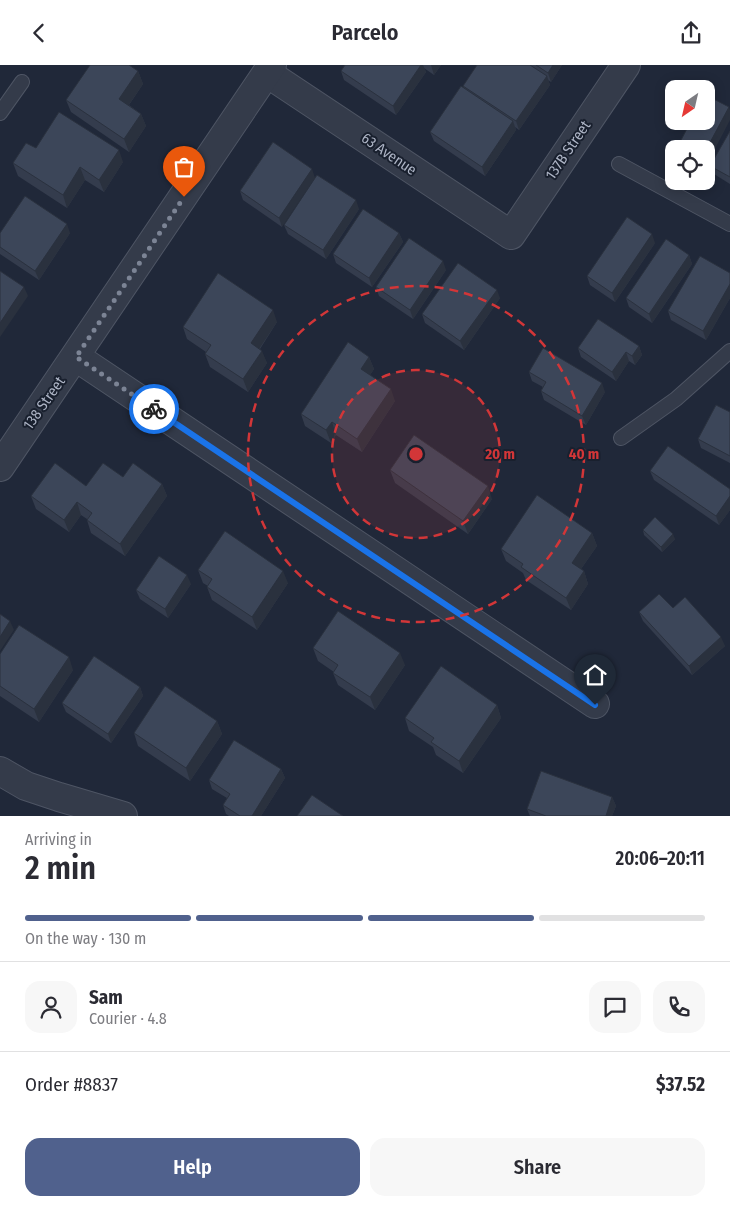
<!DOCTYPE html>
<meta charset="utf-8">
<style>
body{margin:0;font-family:"Fira Sans Condensed",sans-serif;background:#f7f7f7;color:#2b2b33;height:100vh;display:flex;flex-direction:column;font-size:19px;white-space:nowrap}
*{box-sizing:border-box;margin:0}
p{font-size:16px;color:#7c7c81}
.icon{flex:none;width:28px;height:28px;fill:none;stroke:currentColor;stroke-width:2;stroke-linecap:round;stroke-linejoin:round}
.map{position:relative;height:751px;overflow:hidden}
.side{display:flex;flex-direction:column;background:#fff;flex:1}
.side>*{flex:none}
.needle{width:32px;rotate:214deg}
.controls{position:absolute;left:665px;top:15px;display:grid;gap:10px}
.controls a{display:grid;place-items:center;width:50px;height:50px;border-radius:10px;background:#fff;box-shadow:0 2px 12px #0003;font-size:25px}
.pin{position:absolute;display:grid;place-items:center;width:42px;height:42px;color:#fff;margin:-51px -21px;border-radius:50% 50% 50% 0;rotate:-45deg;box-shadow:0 0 5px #0007}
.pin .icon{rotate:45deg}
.courier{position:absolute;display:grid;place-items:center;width:50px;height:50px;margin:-25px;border:4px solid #1a73e8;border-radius:50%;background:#fff;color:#222;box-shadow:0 1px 6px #0007}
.overview em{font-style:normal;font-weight:600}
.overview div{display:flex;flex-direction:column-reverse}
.overview{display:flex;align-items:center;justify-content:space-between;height:85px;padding:0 25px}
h1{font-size:32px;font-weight:600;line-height:38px}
.bar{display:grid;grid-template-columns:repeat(4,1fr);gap:8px 5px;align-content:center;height:60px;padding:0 25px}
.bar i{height:6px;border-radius:4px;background:#e1e1e2}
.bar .active{background:#50618d}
.bar p{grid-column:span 4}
.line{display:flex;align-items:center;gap:12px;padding:0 25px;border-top:1px solid #e1e1e2}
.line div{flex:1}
.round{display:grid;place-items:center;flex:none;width:52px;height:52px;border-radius:15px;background:#f7f7f7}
.cta{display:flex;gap:10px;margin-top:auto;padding:10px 25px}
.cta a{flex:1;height:58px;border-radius:15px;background:#50618d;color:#fff;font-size:20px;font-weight:600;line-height:58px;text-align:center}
.cta a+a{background:#f7f7f7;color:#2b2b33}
header{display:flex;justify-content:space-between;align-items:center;height:65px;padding:0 25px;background:#fff;font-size:22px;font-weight:600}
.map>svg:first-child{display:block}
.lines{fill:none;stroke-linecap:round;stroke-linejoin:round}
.lane-casing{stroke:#4e5564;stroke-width:16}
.street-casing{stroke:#4e5564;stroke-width:30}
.lane{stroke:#343b4a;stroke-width:14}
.street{stroke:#343b4a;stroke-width:28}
.wall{fill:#343c4d}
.shaded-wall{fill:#2a313e}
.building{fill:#3c4659;stroke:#2a313e}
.done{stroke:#7c8495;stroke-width:5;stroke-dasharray:0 9}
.route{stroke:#1a73e8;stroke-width:6}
.ring{fill:none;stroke:#d23638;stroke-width:2.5;stroke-dasharray:9 6}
.labels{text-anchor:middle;stroke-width:4;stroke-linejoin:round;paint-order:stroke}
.street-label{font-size:15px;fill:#aeb5c6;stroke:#19202e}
.centre{fill:#d23638;stroke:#19202e;stroke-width:2.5}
.ring-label{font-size:15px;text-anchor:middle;font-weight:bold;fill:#d23638;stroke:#19202e;stroke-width:4;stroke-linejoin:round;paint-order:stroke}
</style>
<header><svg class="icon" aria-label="back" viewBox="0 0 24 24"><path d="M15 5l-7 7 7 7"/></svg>Parcelo<svg class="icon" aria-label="share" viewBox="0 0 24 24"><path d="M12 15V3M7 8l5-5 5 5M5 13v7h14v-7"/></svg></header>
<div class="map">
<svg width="730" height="751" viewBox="0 0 730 751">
<rect width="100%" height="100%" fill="#202839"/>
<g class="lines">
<defs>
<g id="lane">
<path d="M0 48 22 17"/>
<path d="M619 99 730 159"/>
<path d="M621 373 676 334 730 286"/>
</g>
<g id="street">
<path d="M267 8 511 170 626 0"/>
<path d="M76 292 595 639"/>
<path d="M0 402 272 0"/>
<path d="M0 706 26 721 59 732 123 751"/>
</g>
</defs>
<use href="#lane" class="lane-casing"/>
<use href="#street" class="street-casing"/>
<use href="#lane" class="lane"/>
<use href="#street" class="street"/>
</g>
<g class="wall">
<path d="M345 0H441L434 10 424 3 426 7 396 50 344 15 341 6Z"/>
<path d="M477 0H562L551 17 548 15 550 20 519 65 515 62 516 65 485 111 434 76 430 67 464 24 463 21Z"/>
<path d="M138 6 143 19 129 40 141 49 146 61 129 87 71 47 66 35Z"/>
<path d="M706 56 707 99 706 98V84H683L680 77Z"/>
<path d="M730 66V119L714 109 710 101Z"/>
<path d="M273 77 282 162 243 135 240 126Z"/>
<path d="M36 83 123 97 104 127 85 115 67 143 18 111 13 98Z"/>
<path d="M359 144 326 194 288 169 284 160Z"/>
<path d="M0 168H70L39 215 0 189Z"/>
<path d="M399 168 403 177 372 222 336 198 333 189Z"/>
<path d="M655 178 615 237 590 220 587 211Z"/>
<path d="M689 190 692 199 652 258 629 242 626 233Z"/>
<path d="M446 205 413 254 379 231 376 222Z"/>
<path d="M730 208V233L706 275 671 255 668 246Z"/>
<path d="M500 233 464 285 425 258 422 249Z"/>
<path d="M277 257 260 284 267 298 248 327 210 302 205 289 206 287 187 274 183 262Z"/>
<path d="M639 281 642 290 635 300 629 296 616 316 581 292 578 283Z"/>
<path d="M369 292 374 304 370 310 395 336 362 387 336 370 331 378 305 361 301 349Z"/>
<path d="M529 307 605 327 586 360 544 335 541 326 543 322 532 316Z"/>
<path d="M730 347V398L701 383 698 374Z"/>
<path d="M390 405 492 434 468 469 395 418Z"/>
<path d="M650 406 730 424V445L719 460 654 415Z"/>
<path d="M123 412 162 419 167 431 125 491 91 468 87 455V454L81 450 69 467 36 444 31 431 86 421Z"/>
<path d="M643 465 675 474 662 487 644 470Z"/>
<path d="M592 468 597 481 581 504 584 506 588 519 571 545 526 515 523 508 506 496 501 484Z"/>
<path d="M198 505 288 518 257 565 212 535 207 522 208 521 203 518Z"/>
<path d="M191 519 168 553 140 534 136 525Z"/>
<path d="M673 543 725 581 692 610 643 556 639 547Z"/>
<path d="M313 583 405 600 375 645 338 620 333 608 334 607 318 596Z"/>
<path d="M0 589 73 605 39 657 0 631Z"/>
<path d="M140 622 143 631 111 678 66 647 62 638Z"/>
<path d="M497 640 501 653 463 708 436 690 433 682 409 666 405 653Z"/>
<path d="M217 656 222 669 190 716 138 681 134 668Z"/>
<path d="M281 704 285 713 261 751H229L226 749 223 740 227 733 212 724 209 715Z"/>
<path d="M612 732 616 741 612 751H530L527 744Z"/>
</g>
<g class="shaded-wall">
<path d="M421 0H423L426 7 396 50 393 41Z"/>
<path d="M431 0H441L434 10Z"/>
<path d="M553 0H562L551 17 548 8Z"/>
<path d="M138 6 143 19 124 47 119 34Z"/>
<path d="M547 11 550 20 519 65 516 56Z"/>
<path d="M729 42 730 45V55L707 99 706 97V85Z"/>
<path d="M141 49 146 61 129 87 124 74Z"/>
<path d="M513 56 516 65 485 111 482 102Z"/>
<path d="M119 85 123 97 104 127 99 115Z"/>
<path d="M80 102 85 115 67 143 63 130Z"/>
<path d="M312 104 315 113 282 162 279 153Z"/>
<path d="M356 135 359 144 326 194 323 185Z"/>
<path d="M67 159 70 168 39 215 35 206Z"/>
<path d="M399 168 403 177 372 222 369 213Z"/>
<path d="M652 169 655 178 615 237 612 228Z"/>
<path d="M689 190 692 199 652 258 649 249Z"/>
<path d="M443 196 446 205 413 254 410 245Z"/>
<path d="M730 219V233L706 275 703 266Z"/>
<path d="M24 222 28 231 0 272V258Z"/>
<path d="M497 225 500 233 464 285 460 276Z"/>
<path d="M273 245 277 257 255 290 251 278Z"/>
<path d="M639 281 642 290 635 300 632 291Z"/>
<path d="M262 286 267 298 248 327 243 314Z"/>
<path d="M626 287 629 296 616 316 612 307Z"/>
<path d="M369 292 374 304 366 316 361 304Z"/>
<path d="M602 318 605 327 586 360 582 351Z"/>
<path d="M391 324 395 336 362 387 357 374Z"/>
<path d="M332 357 336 370 331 378 326 365Z"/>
<path d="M162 419 167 431 125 491 120 479Z"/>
<path d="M488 421 492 434 468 469 463 456Z"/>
<path d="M730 431V445L719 460 716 451Z"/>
<path d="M77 437 81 450 69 467 64 455Z"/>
<path d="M592 468 597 481 576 511 572 498Z"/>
<path d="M673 469 675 474 662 487 661 482Z"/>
<path d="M283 506 288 518 257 565 252 552Z"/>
<path d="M584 506 588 519 571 545 566 533Z"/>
<path d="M187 510 191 519 168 553 165 544Z"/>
<path d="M10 556 14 565 0 586V572Z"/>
<path d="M721 572 725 581 692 610 689 601Z"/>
<path d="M400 588 405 600 375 645 370 632Z"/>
<path d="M69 592 73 605 39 657 34 644Z"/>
<path d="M140 622 143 631 111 678 108 669Z"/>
<path d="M497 640 501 653 463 708 459 696Z"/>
<path d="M217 656 222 669 190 716 186 703Z"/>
<path d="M281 704 285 713 261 751H252Z"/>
<path d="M612 732 616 741 612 751H606Z"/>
</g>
<g class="building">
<path d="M90 0H129L138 6 119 34 141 49 124 74 66 35Z"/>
<path d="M345 0H421L393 41 341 6Z"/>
<path d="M477 0H530L547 11 516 56 463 21Z"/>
<path d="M536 0H553L548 8Z"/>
<path d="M461 21 513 56 482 102 430 67Z"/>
<path d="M706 30 729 42 706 85V84H692L680 77 691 56H706Z"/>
<path d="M59 47 119 85 99 115 80 102 63 130 13 98 26 78 36 83Z"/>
<path d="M730 66V112L710 101Z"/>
<path d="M273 77 312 104 279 153 240 126Z"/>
<path d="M317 110 356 135 323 185 284 160Z"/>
<path d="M25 131 67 159 35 206 0 182V168Z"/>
<path d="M363 144 399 168 369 213 333 189Z"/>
<path d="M627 152 652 169 612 228 587 211Z"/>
<path d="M409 173 443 196 410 245 376 222Z"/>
<path d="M666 174 689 190 649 249 626 233Z"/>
<path d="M700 191 730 208V219L703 266 668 246Z"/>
<path d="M458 198 497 225 460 276 422 249Z"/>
<path d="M0 206 24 222 0 258Z"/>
<path d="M218 208 273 245 251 278 262 286 243 314 205 289 211 280 183 262Z"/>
<path d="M598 254 639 281 632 291 626 287 612 307 578 283Z"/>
<path d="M348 277 369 292 361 304 391 324 357 374 332 357 326 365 301 349Z"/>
<path d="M543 283 602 318 582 351 541 326 546 317 529 307Z"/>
<path d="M716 340 730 347V391L698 374Z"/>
<path d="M414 370 488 421 463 456 390 405Z"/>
<path d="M668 381 730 424V431L716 451 650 406Z"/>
<path d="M55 398 86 421 103 398 123 412 133 398 162 419 120 479 87 455 92 448 77 437 64 455 31 431Z"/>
<path d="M537 430 592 468 572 498 584 506 566 533 521 502 523 499 501 484Z"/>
<path d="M655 452 673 469 661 482 643 465Z"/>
<path d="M225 466 283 506 252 552 207 522 212 514 198 505Z"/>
<path d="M159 491 187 510 165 544 136 525Z"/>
<path d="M659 529 673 543 685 532 721 572 689 601 639 547Z"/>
<path d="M338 546 400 588 370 632 333 608 338 600 313 583Z"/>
<path d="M0 549 10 556 0 572Z"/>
<path d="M19 560 69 592 34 644 0 621V589Z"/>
<path d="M94 591 140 622 108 669 62 638Z"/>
<path d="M441 601 497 640 459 696 431 677 434 673 405 653Z"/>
<path d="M165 621 217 656 186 703 134 668Z"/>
<path d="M234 675 281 704 252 751H240L223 740 230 729 209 715Z"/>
<path d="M541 706 612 732 606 751H546L527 744Z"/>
<path d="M312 730 343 751H297Z"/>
</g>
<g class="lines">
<path class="done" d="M154 344 76 292 184 132"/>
<path class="route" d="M154 344 595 640"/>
</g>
<circle cx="416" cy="389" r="84" fill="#d23638" fill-opacity=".12"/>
<g class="ring">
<circle cx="416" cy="389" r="84"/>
<circle cx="416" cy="389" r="168"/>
</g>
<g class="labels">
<g class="street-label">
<text transform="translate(568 85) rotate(-56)" y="5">137B Street</text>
<text transform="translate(389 89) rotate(34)" y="5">63 Avenue</text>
<text transform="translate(44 338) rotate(-55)" y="5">138 Street</text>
</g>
</g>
<circle cx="416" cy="389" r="8" class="centre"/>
<g class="ring-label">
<text x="500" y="394">20 m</text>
<text x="584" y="394">40 m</text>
</g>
</svg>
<div class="controls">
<a><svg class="needle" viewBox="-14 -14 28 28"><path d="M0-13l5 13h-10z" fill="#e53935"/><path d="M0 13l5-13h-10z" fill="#7c7c81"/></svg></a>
<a><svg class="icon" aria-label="locate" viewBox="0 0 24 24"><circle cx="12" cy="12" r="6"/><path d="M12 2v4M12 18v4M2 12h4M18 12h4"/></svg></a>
</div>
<div class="pin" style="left:184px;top:132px;background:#ea580c"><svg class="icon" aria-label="bag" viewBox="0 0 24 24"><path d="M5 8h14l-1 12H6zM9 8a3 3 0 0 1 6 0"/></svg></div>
<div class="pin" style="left:595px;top:640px;background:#1f2937"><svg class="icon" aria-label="home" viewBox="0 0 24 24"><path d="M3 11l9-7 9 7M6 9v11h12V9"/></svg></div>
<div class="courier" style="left:154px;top:344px"><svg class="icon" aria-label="bike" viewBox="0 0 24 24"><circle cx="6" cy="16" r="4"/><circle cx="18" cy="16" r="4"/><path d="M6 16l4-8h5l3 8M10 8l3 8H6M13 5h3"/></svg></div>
</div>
<section class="side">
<div class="overview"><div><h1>2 min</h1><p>Arriving in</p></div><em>20:06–20:11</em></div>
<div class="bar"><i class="active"></i><i class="active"></i><i class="active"></i><i></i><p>On the way · 130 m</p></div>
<div class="line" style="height:90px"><a class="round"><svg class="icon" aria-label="person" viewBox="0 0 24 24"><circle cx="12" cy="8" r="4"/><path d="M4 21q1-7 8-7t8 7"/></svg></a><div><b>Sam</b><p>Courier · 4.8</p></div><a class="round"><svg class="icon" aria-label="chat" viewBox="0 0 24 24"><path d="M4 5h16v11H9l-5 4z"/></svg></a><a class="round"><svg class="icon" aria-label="phone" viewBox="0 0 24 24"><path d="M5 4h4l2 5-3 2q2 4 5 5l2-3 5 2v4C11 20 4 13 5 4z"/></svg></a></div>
<div class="line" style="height:65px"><div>Order #8837</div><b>$37.52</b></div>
<div class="cta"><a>Help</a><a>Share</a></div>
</section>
